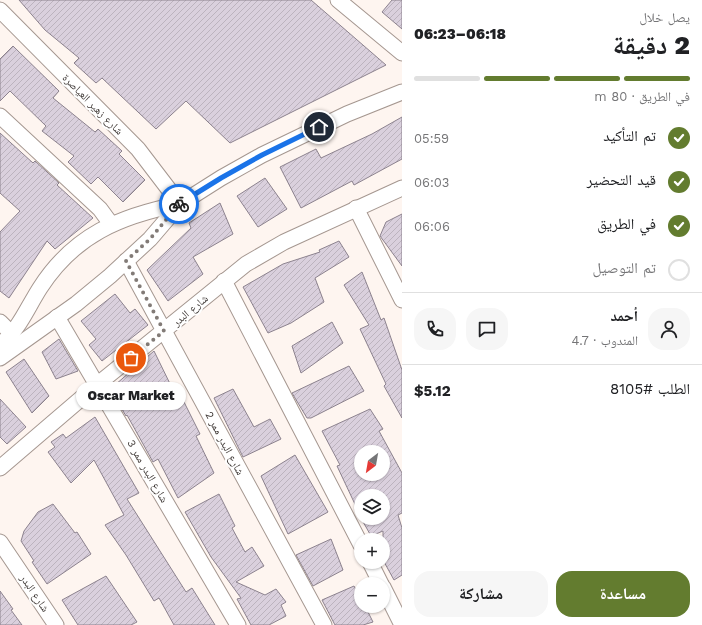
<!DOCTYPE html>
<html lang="ar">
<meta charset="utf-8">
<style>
body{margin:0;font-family:"Work Sans","Noto Naskh Arabic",sans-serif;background:#f6f6f6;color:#202124;direction:rtl;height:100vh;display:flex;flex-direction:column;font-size:15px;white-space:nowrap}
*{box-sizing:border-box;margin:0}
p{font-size:13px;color:#757577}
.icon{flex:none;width:22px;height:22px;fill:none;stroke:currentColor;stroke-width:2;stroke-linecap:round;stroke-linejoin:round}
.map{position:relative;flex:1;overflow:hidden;direction:ltr}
.side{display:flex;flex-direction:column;background:#fff;width:300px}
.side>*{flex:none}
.needle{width:26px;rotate:211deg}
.controls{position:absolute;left:354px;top:445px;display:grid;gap:8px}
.controls a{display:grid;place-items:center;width:36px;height:36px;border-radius:50%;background:#fff;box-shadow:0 1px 3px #0004;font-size:20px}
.pin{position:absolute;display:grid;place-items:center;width:34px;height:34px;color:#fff;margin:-17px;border:2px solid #fff;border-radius:50%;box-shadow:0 1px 4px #0007}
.courier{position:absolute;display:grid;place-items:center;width:40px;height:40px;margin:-20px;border:3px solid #1a73e8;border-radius:50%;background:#fff;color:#222;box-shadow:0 1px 5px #0007}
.bubble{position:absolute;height:28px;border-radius:14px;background:#fff;box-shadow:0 1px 3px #0004;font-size:13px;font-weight:800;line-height:28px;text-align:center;direction:rtl}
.head em{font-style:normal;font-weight:800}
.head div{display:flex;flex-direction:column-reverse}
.head{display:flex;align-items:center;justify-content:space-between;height:68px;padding:0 12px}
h1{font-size:26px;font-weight:800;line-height:30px}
.bar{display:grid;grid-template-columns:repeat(4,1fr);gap:6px 4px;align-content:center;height:48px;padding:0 12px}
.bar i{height:5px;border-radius:3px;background:#e0e0e0}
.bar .selected{background:#637c2f}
.bar p{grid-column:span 4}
.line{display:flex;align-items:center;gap:10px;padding:0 12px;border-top:1px solid #e0e0e0}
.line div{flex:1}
.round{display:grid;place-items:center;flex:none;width:42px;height:42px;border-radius:16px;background:#f6f6f6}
ol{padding:0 12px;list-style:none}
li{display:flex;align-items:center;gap:12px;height:44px}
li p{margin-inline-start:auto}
li .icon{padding:4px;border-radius:50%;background:#637c2f;color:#fff;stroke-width:4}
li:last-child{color:#757577}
li i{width:22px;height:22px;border:2px solid #e0e0e0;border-radius:50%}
.primary-button{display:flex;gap:8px;margin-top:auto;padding:8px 12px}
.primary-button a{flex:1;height:46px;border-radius:16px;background:#637c2f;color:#fff;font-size:16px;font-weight:800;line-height:46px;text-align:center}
.primary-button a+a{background:#f6f6f6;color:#202124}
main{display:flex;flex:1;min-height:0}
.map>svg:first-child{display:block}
.building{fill:url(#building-hatch);stroke:#8c828e;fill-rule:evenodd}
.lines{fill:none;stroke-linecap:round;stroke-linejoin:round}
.minor-casing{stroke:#a59790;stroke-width:17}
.minor{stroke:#fff;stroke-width:15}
.done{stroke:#827b77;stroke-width:4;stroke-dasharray:0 7.2}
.route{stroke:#1a73e8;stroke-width:5}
.labels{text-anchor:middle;stroke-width:4;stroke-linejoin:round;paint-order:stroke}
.street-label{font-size:11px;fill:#3f3936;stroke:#fff}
</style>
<main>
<section class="side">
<div class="head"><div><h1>2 دقيقة</h1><p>يصل خلال</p></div><em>06:18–06:23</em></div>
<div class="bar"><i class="selected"></i><i class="selected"></i><i class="selected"></i><i></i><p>في الطريق · 80 m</p></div>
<ol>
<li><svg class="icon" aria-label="check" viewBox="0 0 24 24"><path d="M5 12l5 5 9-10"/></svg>تم التأكيد<p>05:59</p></li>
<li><svg class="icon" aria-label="check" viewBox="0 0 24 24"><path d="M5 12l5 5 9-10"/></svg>قيد التحضير<p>06:03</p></li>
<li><svg class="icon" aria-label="check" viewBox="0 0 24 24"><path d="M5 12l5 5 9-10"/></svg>في الطريق<p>06:06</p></li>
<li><i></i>تم التوصيل</li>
</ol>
<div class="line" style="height:72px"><a class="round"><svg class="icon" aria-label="person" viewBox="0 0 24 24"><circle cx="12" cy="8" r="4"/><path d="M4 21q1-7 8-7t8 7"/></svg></a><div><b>أحمد</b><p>المندوب · 4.7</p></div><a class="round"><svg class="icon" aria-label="chat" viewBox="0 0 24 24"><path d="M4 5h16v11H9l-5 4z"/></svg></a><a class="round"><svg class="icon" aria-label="phone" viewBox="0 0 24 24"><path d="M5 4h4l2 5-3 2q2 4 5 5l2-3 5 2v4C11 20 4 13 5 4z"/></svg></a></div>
<div class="line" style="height:52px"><div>الطلب #8105</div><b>$5.12</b></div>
<div class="primary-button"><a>مساعدة</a><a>مشاركة</a></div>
</section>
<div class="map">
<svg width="402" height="625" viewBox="0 0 402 625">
<defs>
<pattern id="building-hatch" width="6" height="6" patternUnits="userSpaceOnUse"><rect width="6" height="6" fill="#dad0dd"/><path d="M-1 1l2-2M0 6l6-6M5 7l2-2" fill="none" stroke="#bcb3be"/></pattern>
</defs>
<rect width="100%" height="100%" fill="#fef5f0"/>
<g class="building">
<path d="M19 0H311L386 65 230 143 186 101 156 129 102 78 96 83 74 63 79 58 45 30Z"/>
<path d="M392 0H402V29L382 12Z"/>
<path d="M13 46 59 91 53 98 95 132 98 129 122 151 119 154 145 180 123 202 98 177 91 184 68 162 74 156 42 131 46 126 10 91 0 101V59Z"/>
<path d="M402 117V159L354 185 352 181 301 208 280 167 316 149 321 158 372 134Z"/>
<path d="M0 133 33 163 35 161 59 183 57 185 93 218 55 249 47 241 9 298 0 291V232L20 211 0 193Z"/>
<path d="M265 178 287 209 258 227 237 196Z"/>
<path d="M220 203 233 234 193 257 203 274 168 301 147 270 191 228 189 223Z"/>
<path d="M402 214V266L380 236 386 222Z"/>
<path d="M339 241 349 257 315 278 324 302 291 323 268 333 243 287 283 264 320 252 319 250Z"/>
<path d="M362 272 381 320 384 318 402 370V418L384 386 386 384 360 329 369 325 344 285Z"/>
<path d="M115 294 130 313 135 309 148 325 102 361 89 345 96 339 81 321Z"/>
<path d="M332 322 343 343 301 373 292 346Z"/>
<path d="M59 339 78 371 56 379 42 352Z"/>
<path d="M154 351 175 394 179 392 200 434 196 436 214 473 178 498 158 459 153 462 127 415 126 416 113 394 115 385Z"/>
<path d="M24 359 49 396 32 413 6 372Z"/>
<path d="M349 366 364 391 311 418H307L292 393Z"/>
<path d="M233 389 254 427 270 419 281 439 243 457 214 398Z"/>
<path d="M0 399 26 427 7 444 0 437Z"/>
<path d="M370 409 383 429 379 431 402 473V513L398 515 402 528V575L394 580 383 560V531L371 536 361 518H383V496H361V517L337 466 340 465 322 431ZM361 452H383V474H361Z"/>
<path d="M95 417 139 493 127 499 186 592 192 588 215 625H174L159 598 154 601 126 555 105 525 124 515 94 460 71 483 48 452 55 447 51 442 63 434 66 438Z"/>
<path d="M295 455 328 512 288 534 261 476Z"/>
<path d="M219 494 235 526 232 528 245 552 252 547 264 566 236 582 265 595 276 589 286 602 281 605 286 616 269 625H251L237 599 241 598 211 557 185 512Z"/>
<path d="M53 504 75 533 77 532 91 554 47 584 32 562 34 561 21 541 24 531 38 512Z"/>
<path d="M331 539 343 570 313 586 296 555Z"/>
<path d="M106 576 137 622 131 625H78L62 600Z"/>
<path d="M354 586 361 599V606H365L373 622 363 625H335L322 600Z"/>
<path d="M0 591 13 609 11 610 22 625H0Z"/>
</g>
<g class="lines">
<defs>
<g id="minor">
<path d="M338 0 402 53"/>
<path d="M0 10 138 149 180 204C120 216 74 235 40 288 26 310 20 328 0 345"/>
<path d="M0 116 100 209 111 224"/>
<path d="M356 208 402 300"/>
<path d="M126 261 324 625"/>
<path d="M224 281 361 545"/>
<path d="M57 317 238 625"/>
<path d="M0 322 12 334"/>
<path d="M0 358 76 304 110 276 150 239 180 204 221 178 262 155 347 114 402 92"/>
<path d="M0 468 98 384 246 264 284 242 402 188"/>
<path d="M0 542 56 625"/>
<path d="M370 562 381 584"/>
<path d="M383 587 402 625"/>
</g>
</defs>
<use href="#minor" class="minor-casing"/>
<use href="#minor" class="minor"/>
</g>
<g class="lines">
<path class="done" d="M131 358 164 331 126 261 150 239 179 204"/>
<path class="route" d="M179 204 221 178 262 155 319 127"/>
</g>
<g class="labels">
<g class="street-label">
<text transform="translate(93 104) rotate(45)" y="4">شارع زهير العياصرة</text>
<text transform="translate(190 310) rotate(-40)" y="4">شارع البدر</text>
<text transform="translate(225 443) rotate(62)" y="4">شارع البدر ممر 2</text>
<text transform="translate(148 471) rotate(60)" y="4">شارع البدر ممر 3</text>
<text transform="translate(35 593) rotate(56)" y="4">شارع البدر</text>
</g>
</g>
</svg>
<div class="controls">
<a><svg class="needle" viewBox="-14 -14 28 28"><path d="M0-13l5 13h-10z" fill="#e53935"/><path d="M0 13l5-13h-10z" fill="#757577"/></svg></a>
<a><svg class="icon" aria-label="layers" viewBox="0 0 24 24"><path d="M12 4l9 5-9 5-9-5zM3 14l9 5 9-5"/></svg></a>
<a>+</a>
<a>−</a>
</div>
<div class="pin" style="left:131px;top:358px;background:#ea580c"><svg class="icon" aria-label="bag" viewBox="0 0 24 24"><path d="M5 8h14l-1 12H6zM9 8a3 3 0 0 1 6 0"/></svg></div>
<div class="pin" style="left:319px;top:127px;background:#1f2937"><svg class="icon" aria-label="home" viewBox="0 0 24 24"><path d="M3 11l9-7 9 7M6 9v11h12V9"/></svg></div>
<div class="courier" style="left:179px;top:204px"><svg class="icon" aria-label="bike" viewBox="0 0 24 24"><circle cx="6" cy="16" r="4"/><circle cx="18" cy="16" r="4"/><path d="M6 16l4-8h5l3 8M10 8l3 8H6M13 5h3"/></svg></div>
<div class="bubble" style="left:76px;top:382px;width:110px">Oscar Market</div>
</div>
</main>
